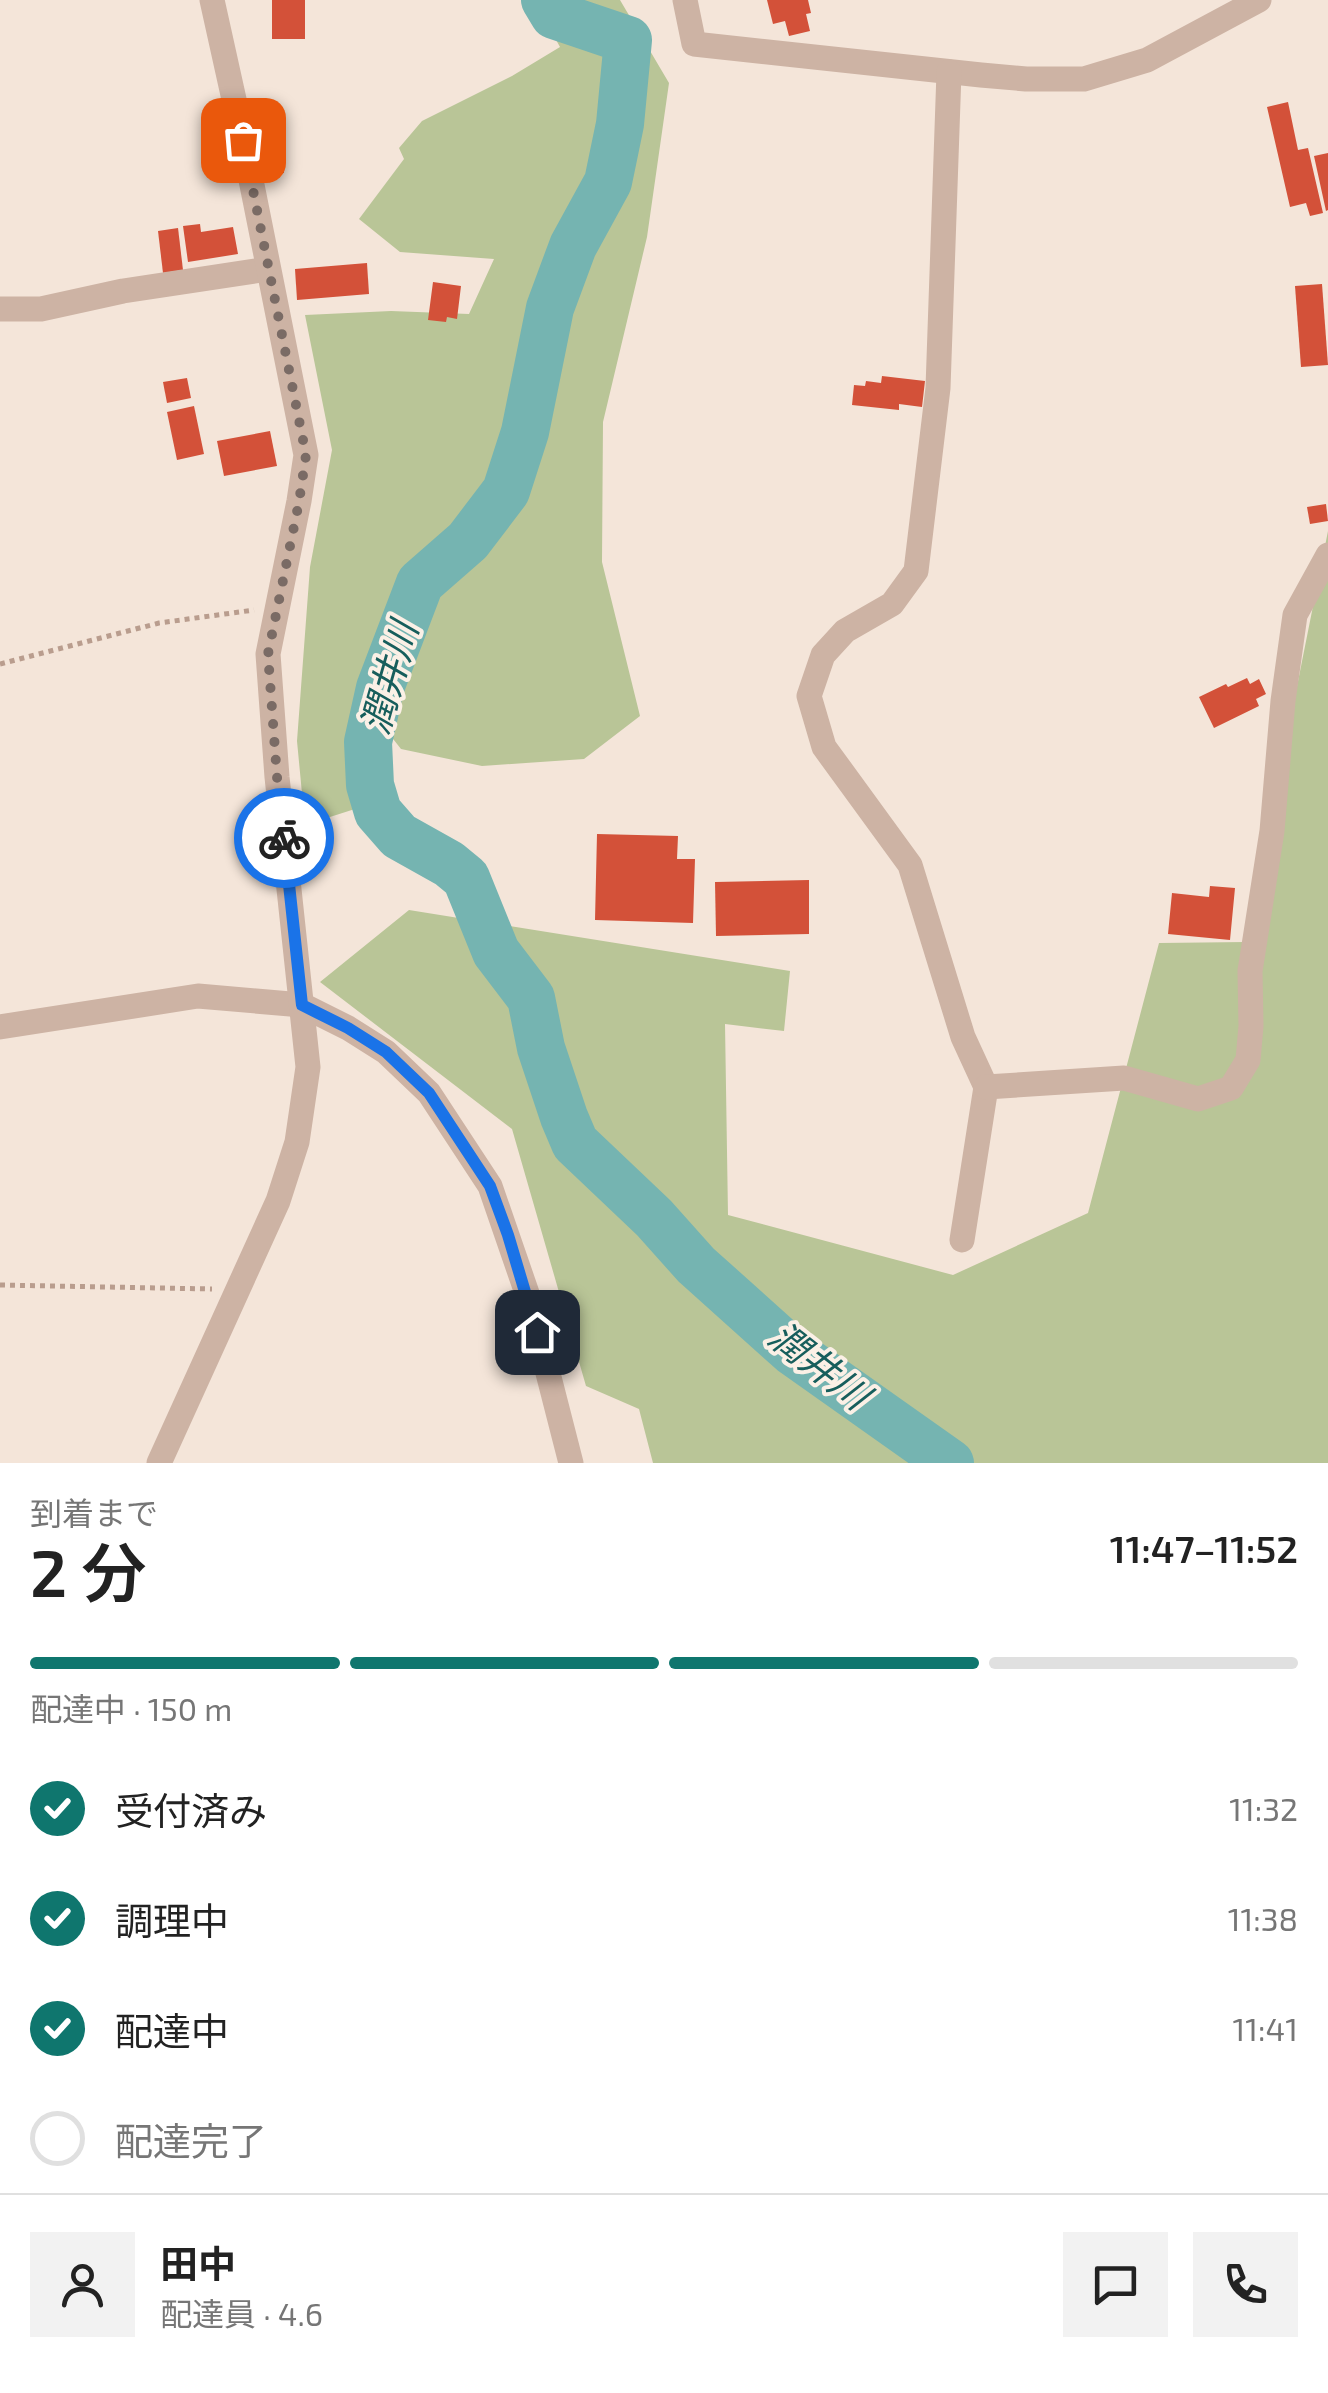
<!DOCTYPE html>
<html lang="ja">
<meta charset="utf-8">
<style>
body{margin:0;font-family:"Exo 2","Noto Sans JP",sans-serif;background:#f2f2f2;color:#222;height:100vh;display:flex;flex-direction:column;font-size:38px;white-space:nowrap}
*{box-sizing:border-box;margin:0}
p{font-size:32px;color:#767676}
.icon{flex:none;width:55px;height:55px;fill:none;stroke:currentColor;stroke-width:2;stroke-linecap:round;stroke-linejoin:round}
.map{position:relative;height:1463px;overflow:hidden}
.sheet{display:flex;flex-direction:column;background:#fff;flex:1}
.sheet>*{flex:none}
.pin{position:absolute;display:grid;place-items:center;width:85px;height:85px;color:#fff;margin:-42px;border-radius:20px;box-shadow:0 5px 15px #0006}
.courier{position:absolute;display:grid;place-items:center;width:100px;height:100px;margin:-50px;border:8px solid #1a73e8;border-radius:50%;background:#fff;color:#222;box-shadow:0 2px 12px #0007}
.overview em{font-style:normal;font-weight:600}
.overview div{display:flex;flex-direction:column-reverse}
.overview{display:flex;align-items:center;justify-content:space-between;height:170px;padding:0 30px}
h1{font-size:65px;font-weight:600;line-height:75px}
.bar{display:grid;grid-template-columns:repeat(4,1fr);gap:15px 10px;align-content:center;height:120px;padding:0 30px}
.bar i{height:12px;border-radius:8px;background:#e0e0e0}
.bar .active{background:#0f766e}
.bar p{grid-column:span 4}
.line{display:flex;align-items:center;gap:25px;padding:0 30px;border-top:2px solid #e0e0e0}
.line div{flex:1}
.round{display:grid;place-items:center;flex:none;width:105px;height:105px;border-radius:0px;background:#f2f2f2}
ol{padding:0 30px;list-style:none}
li{display:flex;align-items:center;gap:30px;height:110px}
li p{margin-inline-start:auto}
li .icon{padding:10px;border-radius:50%;background:#0f766e;color:#fff;stroke-width:4}
li:last-child{color:#767676}
li i{width:55px;height:55px;border:5px solid #e0e0e0;border-radius:50%}
.map>svg:first-child{display:block}
.green{fill:#b9c597}
.lines{fill:none;stroke-linecap:round;stroke-linejoin:round}
.river{stroke:#75b4b1;stroke-width:48}
.building{fill:#d35139}
.path{stroke:#b99d8e;stroke-width:5;stroke-dasharray:5 5;stroke-linecap:butt}
.minor{stroke:#cdb3a4;stroke-width:25}
.tertiary{stroke:#cdb3a4;stroke-width:25}
.done{stroke:#7a6b65;stroke-width:10;stroke-dasharray:0 18}
.route{stroke:#1a73e8;stroke-width:12}
.labels{text-anchor:middle;stroke-width:8;stroke-linejoin:round;paint-order:stroke}
.water-label{font-size:38px;font-style:italic;fill:#175e5c;stroke:#fbf0e6}
</style>
<div class="map">
<svg width="1328" height="1463" viewBox="0 0 1328 1463">
<rect width="100%" height="100%" fill="#f4e5d9"/>
<g class="green">
<path d="M534 0H620L669 83 647 237 603 422 602 562 640 716 584 759 482 766 401 749 375 716 358 808 305 825 297 741 310 567 332 450 305 315 391 311 469 314 494 259 400 252 359 219 404 159 399 148 422 121 512 76 560 47Z"/>
<path d="M1328 531V1463H653L639 1409 586 1386 512 1129 320 982 409 910 790 971 784 1031 725 1024 728 1215 953 1275 1088 1213 1159 943 1246 942Z"/>
</g>
<g class="lines">
<path class="river" d="M545 0 554 15 628 40 620 124 608 182 573 246 550 308 525 432 506 491 468 541 420 583 380 688 368 742 370 785 378 812 399 836 449 864 466 878 496 952 531 998 541 1048 564 1117 575 1143 654 1218 696 1265 793 1352 950 1463"/>
</g>
<g class="building">
<rect x="272" y="0" width="33" height="39"/>
<path d="M767 0H808L811 13 806 14 810 31 789 36 785 21 773 24Z"/>
<path d="M1288 102 1298 150 1308 148 1323 213 1310 216 1306 203 1290 207 1267 107Z"/>
<path d="M279 150 284 173 271 175 267 152Z"/>
<path d="M1328 153V210L1326 211 1314 156Z"/>
<path d="M200 224 201 232 233 227 238 254 188 262 183 226Z"/>
<path d="M178 228 183 270 163 273 158 231Z"/>
<path d="M367 263 369 294 297 300 295 269Z"/>
<path d="M433 282 461 286 457 319 447 317 446 322 428 320Z"/>
<path d="M1322 284 1328 365 1301 367 1295 286Z"/>
<path d="M882 376 925 381 922 407 899 404V410L852 405 854 385 865 386 866 381 881 383Z"/>
<path d="M187 378 191 398 167 403 163 382Z"/>
<path d="M194 406 204 454 177 460 167 412Z"/>
<path d="M270 431 277 466 224 476 217 441Z"/>
<path d="M1326 504 1328 521 1310 524 1307 507Z"/>
<path d="M1247 678 1250 684 1259 679 1266 694 1256 699 1259 706 1214 728 1199 697 1226 684 1228 687Z"/>
<path d="M597 834 678 836 677 859H695L693 923 595 920Z"/>
<path d="M809 880V934L716 936 715 882Z"/>
<path d="M1210 886 1235 888 1230 940 1168 934 1172 893 1209 897Z"/>
</g>
<g class="lines">
<g class="path">
<path d="M0 664 159 623 254 610"/>
<path d="M0 1285 212 1289"/>
</g>
<g class="minor">
<path d="M685 0 694 44 981 75 1026 79H1084L1147 60 1259 0"/>
<path d="M949 72 938 388 916 571 892 604 845 631 823 655 809 696 824 747 910 865 963 1037 986 1087 962 1240"/>
<path d="M0 309H41L123 291 268 269"/>
<path d="M986 1087 1124 1078 1198 1099 1231 1088 1248 1060 1251 1026 1250 971 1272 831 1283 701 1295 615 1328 555"/>
</g>
<g class="tertiary">
<path d="M0 1027 198 996 302 1005 348 1028 386 1052 429 1093 490 1186 529 1299 571 1463"/>
<path d="M159 1463 278 1201 297 1142 308 1067 277 777 268 654 299 501 306 455 243 140 212 0"/>
</g>
</g>
<g class="lines">
<path class="done" d="M243 140 306 455 299 502 268 654 277 777 284 838"/>
<path class="route" d="M284 838 302 1005 348 1028 386 1052 429 1093 490 1186 508 1235 537 1332"/>
</g>
<g class="labels">
<g class="water-label">
<text transform="translate(390 678) rotate(-74)" y="13">潤井川</text>
<text transform="translate(819 1366) rotate(38)" y="13">潤井川</text>
</g>
</g>
</svg>
<div class="pin" style="left:243px;top:140px;background:#ea580c"><svg class="icon" aria-label="bag" viewBox="0 0 24 24"><path d="M5 8h14l-1 12H6zM9 8a3 3 0 0 1 6 0"/></svg></div>
<div class="pin" style="left:537px;top:1332px;background:#1f2937"><svg class="icon" aria-label="home" viewBox="0 0 24 24"><path d="M3 11l9-7 9 7M6 9v11h12V9"/></svg></div>
<div class="courier" style="left:284px;top:838px"><svg class="icon" aria-label="bike" viewBox="0 0 24 24"><circle cx="6" cy="16" r="4"/><circle cx="18" cy="16" r="4"/><path d="M6 16l4-8h5l3 8M10 8l3 8H6M13 5h3"/></svg></div>
</div>
<section class="sheet">
<div class="overview"><div><h1>2 分</h1><p>到着まで</p></div><em>11:47–11:52</em></div>
<div class="bar"><i class="active"></i><i class="active"></i><i class="active"></i><i></i><p>配達中 · 150 m</p></div>
<ol>
<li><svg class="icon" aria-label="check" viewBox="0 0 24 24"><path d="M5 12l5 5 9-10"/></svg>受付済み<p>11:32</p></li>
<li><svg class="icon" aria-label="check" viewBox="0 0 24 24"><path d="M5 12l5 5 9-10"/></svg>調理中<p>11:38</p></li>
<li><svg class="icon" aria-label="check" viewBox="0 0 24 24"><path d="M5 12l5 5 9-10"/></svg>配達中<p>11:41</p></li>
<li><i></i>配達完了</li>
</ol>
<div class="line" style="height:180px"><a class="round"><svg class="icon" aria-label="person" viewBox="0 0 24 24"><circle cx="12" cy="8" r="4"/><path d="M4 21q1-7 8-7t8 7"/></svg></a><div><b>田中</b><p>配達員 · 4.6</p></div><a class="round"><svg class="icon" aria-label="chat" viewBox="0 0 24 24"><path d="M4 5h16v11H9l-5 4z"/></svg></a><a class="round"><svg class="icon" aria-label="phone" viewBox="0 0 24 24"><path d="M5 4h4l2 5-3 2q2 4 5 5l2-3 5 2v4C11 20 4 13 5 4z"/></svg></a></div>
</section>
